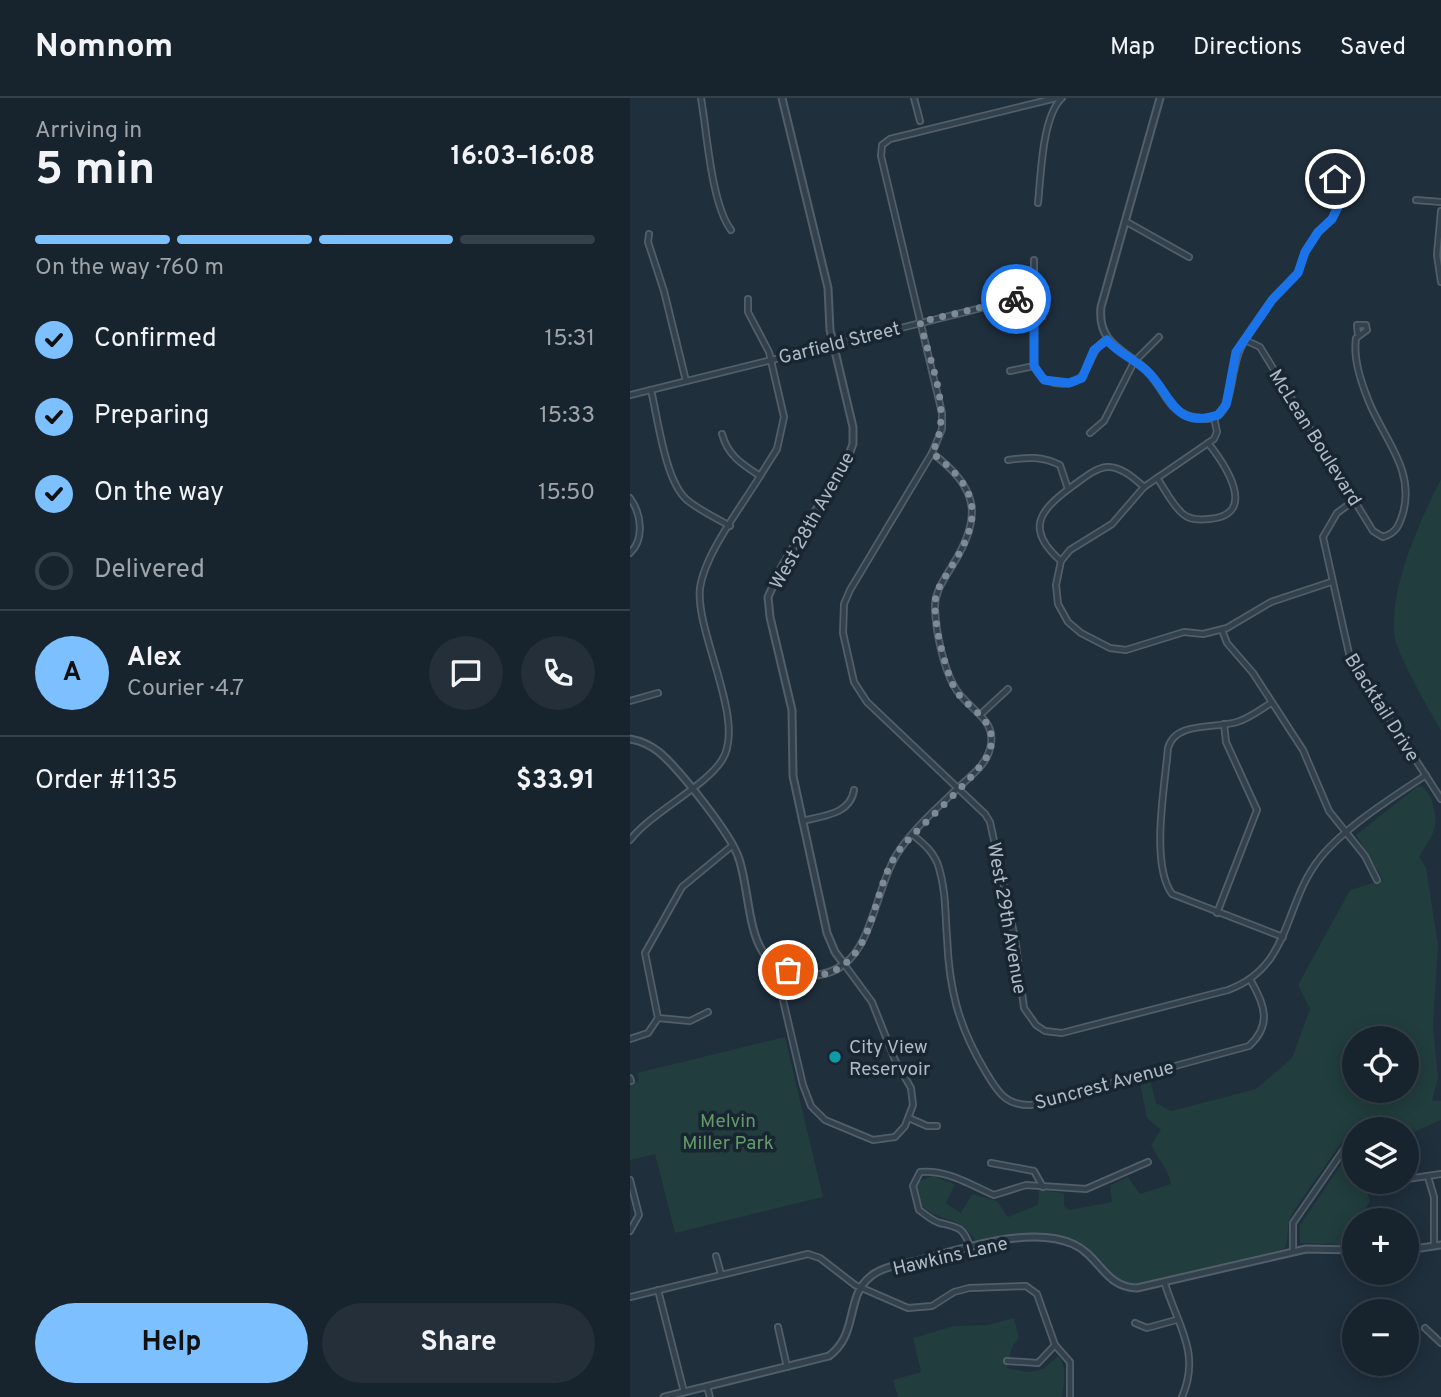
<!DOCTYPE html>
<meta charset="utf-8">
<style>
body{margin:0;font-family:Overpass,sans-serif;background:#242f39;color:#f1f3f6;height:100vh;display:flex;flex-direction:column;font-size:26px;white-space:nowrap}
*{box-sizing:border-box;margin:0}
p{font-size:23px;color:#9ea4aa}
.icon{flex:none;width:38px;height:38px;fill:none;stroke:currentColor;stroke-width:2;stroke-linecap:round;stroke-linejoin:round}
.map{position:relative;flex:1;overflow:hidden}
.sheet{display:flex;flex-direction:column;background:#17232d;width:630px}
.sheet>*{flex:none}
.buttons{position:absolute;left:712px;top:928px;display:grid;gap:14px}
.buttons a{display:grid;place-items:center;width:77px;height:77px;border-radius:50%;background:#17232d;box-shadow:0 4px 18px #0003,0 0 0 2px #364049;font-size:35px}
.pin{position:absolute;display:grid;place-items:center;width:60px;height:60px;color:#fff;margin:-30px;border:4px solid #fff;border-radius:50%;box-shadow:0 2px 7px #0007}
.courier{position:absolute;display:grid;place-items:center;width:70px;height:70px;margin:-35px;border:5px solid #1a73e8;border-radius:50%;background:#fff;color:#222;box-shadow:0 2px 9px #0007}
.head em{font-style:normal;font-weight:700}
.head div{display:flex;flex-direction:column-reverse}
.head{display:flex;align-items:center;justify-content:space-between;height:119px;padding:0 35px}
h1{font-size:46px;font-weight:700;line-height:52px}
.bar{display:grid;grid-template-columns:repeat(4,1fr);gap:10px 7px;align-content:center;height:84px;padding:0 35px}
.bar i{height:9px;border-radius:5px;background:#364049}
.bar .selected{background:#7dc0ff}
.bar p{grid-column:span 4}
.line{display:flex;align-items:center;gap:18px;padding:0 35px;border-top:2px solid #364049}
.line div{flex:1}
.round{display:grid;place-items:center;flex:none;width:74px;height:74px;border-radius:37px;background:#242f39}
ol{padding:0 35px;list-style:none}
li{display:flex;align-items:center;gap:21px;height:77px}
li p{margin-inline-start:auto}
li .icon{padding:7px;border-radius:50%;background:#7dc0ff;color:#111;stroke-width:4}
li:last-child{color:#9ea4aa}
li i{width:38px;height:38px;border:4px solid #364049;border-radius:50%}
.button{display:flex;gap:14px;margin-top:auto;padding:14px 35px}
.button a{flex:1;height:80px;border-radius:42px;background:#7dc0ff;color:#111;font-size:28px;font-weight:700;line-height:80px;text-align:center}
.button a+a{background:#242f39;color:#f1f3f6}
header{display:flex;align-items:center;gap:42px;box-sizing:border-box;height:98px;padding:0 35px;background:#17232d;border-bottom:2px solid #364049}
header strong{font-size:33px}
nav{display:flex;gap:38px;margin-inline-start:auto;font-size:24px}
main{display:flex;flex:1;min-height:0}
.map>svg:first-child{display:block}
.green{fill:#213d3d;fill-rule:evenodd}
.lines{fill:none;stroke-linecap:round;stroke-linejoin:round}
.minor-casing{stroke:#515f6a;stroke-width:8}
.tertiary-casing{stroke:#515f6a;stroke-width:9}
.minor{stroke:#33414c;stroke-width:4.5}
.tertiary{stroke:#33414c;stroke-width:5}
.done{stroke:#7c8b97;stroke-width:7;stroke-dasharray:0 12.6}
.route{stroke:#1a73e8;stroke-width:9}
.culture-dot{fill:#0f9aa8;stroke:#192631;stroke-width:2.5}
.labels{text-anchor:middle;stroke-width:7;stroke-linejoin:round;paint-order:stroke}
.street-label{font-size:19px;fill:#aebcc8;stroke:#192631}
.poi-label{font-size:19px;fill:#aebcc8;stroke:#192631;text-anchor:start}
.park-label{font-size:19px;fill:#639c69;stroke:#192631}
</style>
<header>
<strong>Nomnom</strong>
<nav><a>Map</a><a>Directions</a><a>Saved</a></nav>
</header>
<main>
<section class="sheet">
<div class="head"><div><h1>5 min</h1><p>Arriving in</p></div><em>16:03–16:08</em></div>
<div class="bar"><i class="selected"></i><i class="selected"></i><i class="selected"></i><i></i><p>On the way · 760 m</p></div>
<ol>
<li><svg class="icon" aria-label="check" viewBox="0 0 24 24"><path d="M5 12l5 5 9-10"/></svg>Confirmed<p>15:31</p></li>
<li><svg class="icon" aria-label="check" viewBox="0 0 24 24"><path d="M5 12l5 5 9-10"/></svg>Preparing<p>15:33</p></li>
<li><svg class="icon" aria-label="check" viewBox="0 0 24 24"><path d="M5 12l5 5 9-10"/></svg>On the way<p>15:50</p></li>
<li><i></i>Delivered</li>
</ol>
<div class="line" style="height:126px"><b class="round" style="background:#7dc0ff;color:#111">A</b><div><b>Alex</b><p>Courier · 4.7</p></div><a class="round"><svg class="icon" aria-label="chat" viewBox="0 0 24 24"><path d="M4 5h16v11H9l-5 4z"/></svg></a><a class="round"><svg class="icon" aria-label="phone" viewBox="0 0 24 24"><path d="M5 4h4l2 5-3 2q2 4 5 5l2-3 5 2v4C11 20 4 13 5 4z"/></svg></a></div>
<div class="line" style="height:91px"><div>Order #1135</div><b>$33.91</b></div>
<div class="button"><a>Help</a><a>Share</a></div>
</section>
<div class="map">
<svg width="811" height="1299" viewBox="0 0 811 1299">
<rect width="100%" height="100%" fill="#1f2f3c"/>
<g class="green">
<path d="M811 381V633C801 616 768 557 765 541 757 493 790 423 811 381Z"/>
<path d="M788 688C795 689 796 692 800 698 811 728 805 733 789 759L796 769 808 847 803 929 808 980 802 1003H811V1022L777 1037V1031H724V1038L718 1035 663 1114C655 1128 660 1142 654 1151 619 1160 526 1192 496 1184 479 1179 472 1164 460 1153 431 1126 381 1135 346 1144 330 1115 308 1126 289 1105L286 1093 289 1083 303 1078 325 1086 316 1105 331 1115 342 1096 367 1103 378 1119 408 1107 409 1092 434 1095V1108L439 1112 482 1104 480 1087 498 1079 510 1096 541 1086C538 1071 528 1061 521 1047L531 1032 517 1020 510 986 520 981 526 1005 541 1013 626 991 662 960 680 911 668 887 720 792 753 782 726 737ZM724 940H777V992H724Z"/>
<path d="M155 939 193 1099 45 1135 25 1056 0 1062V986L9 983 7 975Z"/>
<path d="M717 1058 724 1060V1083H742L736 1092 740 1103 733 1114 735 1122H724V1147L670 1145V1127Z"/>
<path d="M384 1220 389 1239 382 1250 377 1270 397 1274 413 1271 428 1258C438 1269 434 1285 432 1299H268L263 1282 291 1274 283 1240 324 1228 357 1227Z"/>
</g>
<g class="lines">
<defs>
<g id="minor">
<path d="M71 0C77 34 81 105 101 132"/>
<path d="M284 0 290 23"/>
<path d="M426 0 260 41 252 47 251 58 312 315V331L302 355 220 492 214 506 213 535 224 584 237 604 355 716 360 724 385 840 394 910 406 927 415 933 432 935 598 892C662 869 653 806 690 760 715 729 763 699 796 677"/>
<path d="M786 102 811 104"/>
<path d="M408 105C411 78 412 18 432 0"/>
<path d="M706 108 698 103 693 91 700 82H709L713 93 702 121 688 134 675 154 668 175 642 202 615 242 630 249 743 433 753 439C766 435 769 428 773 415 785 372 754 341 739 304 731 284 723 261 726 240L737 232 736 227H727L728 237"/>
<path d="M811 113 807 157 811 184"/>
<path d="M495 123 559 159"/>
<path d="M19 136 18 144 34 193 56 283"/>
<path d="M404 162V268C409 278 414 283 425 285 464 291 453 256 477 241"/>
<path d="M118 201V214L139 254 154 319 147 351 130 378"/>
<path d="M380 273 404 268"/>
<path d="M21 292C28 321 35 383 57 402 69 412 86 420 100 428"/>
<path d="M0 297 404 197"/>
<path d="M584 319 587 334 584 341 514 389 482 426 440 452 431 463 426 487 428 506 438 524 451 535 480 550 496 552 554 534 573 536 597 530 641 504 701 484"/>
<path d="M460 335 474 323 504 264 529 239"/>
<path d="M378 362C398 359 412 358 430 367L438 391"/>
<path d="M527 380C535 391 542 407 553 416 560 422 569 422 579 421 630 417 594 365 578 345"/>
<path d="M0 400C11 415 15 441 0 455"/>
<path d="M726 401 707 415 693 439 720 560 811 701"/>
<path d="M431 463C393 430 411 411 444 387 454 380 465 370 477 369 491 368 505 381 514 389"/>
<path d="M592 532 597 545 623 575 673 652 699 713 735 758 747 782"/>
<path d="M0 603 28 595"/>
<path d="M641 605C630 612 618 621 607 624 585 631 545 623 538 650 535 688 520 765 542 796L653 839"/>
<path d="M351 616 378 591"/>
<path d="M172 723C192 718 220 717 224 692"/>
<path d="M283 737C294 746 305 755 309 770 316 793 315 815 317 839 319 890 328 927 354 971 366 991 374 1008 401 1007L619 948C642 927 635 907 621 883"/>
<path d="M0 742C23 713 75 689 92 662 117 623 65 535 70 490 75 455 112 408 130 378 112 366 98 358 92 336"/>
<path d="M587 815 627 712 596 644 594 626"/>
<path d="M158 872 153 886V902L173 987 181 1008 195 1022 243 1042 265 1039 275 1028 283 1007 281 990 265 962 242 904 214 866C242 847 248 785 267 756 282 732 307 710 328 690 339 679 354 669 359 654 371 620 336 612 324 588 313 568 306 534 305 511 304 494 314 482 322 468 353 419 349 390 302 355"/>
<path d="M78 914 60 923 28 920 15 855 52 789 103 747"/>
<path d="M0 941 18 935 28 920"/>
<path d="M0 980 1 983"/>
<path d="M279 1020 297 1028H307"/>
<path d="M361 1065 404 1073 413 1089"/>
<path d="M798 1079 804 1099V1146"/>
<path d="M777 1081 811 1076"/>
<path d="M0 1082 9 1117 0 1133"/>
<path d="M340 1149C334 1129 327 1129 310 1125 302 1123 295 1116 289 1112L283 1088 290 1074C316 1071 341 1087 364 1097L396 1087 456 1091 518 1064"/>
<path d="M663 1153V1125L717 1047 724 1052"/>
<path d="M86 1158 91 1176"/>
<path d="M535 1186C548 1228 571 1255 552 1299"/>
<path d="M28 1192 54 1294"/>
<path d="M0 1199 178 1156 190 1160 225 1187 278 1210 302 1208 324 1194 339 1190 396 1188 407 1196 425 1247 408 1265 377 1263"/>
<path d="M505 1225 517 1230 546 1222"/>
<path d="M148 1229 157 1269"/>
<path d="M795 1230 811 1245"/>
<path d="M425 1247 440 1264V1299"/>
<path d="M77 1289 80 1299"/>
</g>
<g id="tertiary">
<path d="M530 0 471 209C467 247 496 252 518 274 536 292 538 316 567 320 574 321 583 321 588 317 604 306 599 263 615 242"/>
<path d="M0 641C11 643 20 647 29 654 49 671 102 737 109 761 118 787 118 832 133 854 151 879 191 885 214 866L205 854 197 835 163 678 162 612 140 519 138 499 151 470 218 359 223 346V329L200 232 198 190 152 0"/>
<path d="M777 1152 811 1147"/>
<path d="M34 1299 199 1258C229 1236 215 1199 240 1179 252 1168 275 1166 290 1162 333 1151 401 1127 443 1146 470 1158 474 1189 507 1190L676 1151 724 1152"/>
</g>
</defs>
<use href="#minor" class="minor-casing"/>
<use href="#tertiary" class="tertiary-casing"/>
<use href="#minor" class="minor"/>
<use href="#tertiary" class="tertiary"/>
</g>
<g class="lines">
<path class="done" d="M158 872C179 883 205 878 221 860 247 833 246 780 271 750 289 728 354 673 360 652 369 618 334 612 323 587 314 565 306 534 305 510 304 494 312 484 320 471 352 421 352 392 302 355 324 315 300 265 290 224L386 201"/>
<path class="route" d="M386 201 404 197V268L414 282 439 285 452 280 464 252 477 242C488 255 504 261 516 272 541 294 542 332 588 317L596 307 606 254 642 202 668 175 675 154 688 134 702 121 712 101 709 82 705 81"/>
</g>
<circle class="culture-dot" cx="205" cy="959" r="7"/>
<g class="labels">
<g class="street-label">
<text transform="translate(209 244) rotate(-14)" y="7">Garfield Street</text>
<text transform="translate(686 339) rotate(58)" y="7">McLean Boulevard</text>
<text transform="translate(181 422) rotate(-61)" y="7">West 28th Avenue</text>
<text transform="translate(753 609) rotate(58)" y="7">Blacktail Drive</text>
<text transform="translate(378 820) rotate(80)" y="7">West 29th Avenue</text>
<text transform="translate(474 986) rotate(-15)" y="7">Suncrest Avenue</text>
<text transform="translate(320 1157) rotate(-13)" y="7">Hawkins Lane</text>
</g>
<g class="poi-label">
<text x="219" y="955">City View<tspan x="219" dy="22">Reservoir</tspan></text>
</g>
<g class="park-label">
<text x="98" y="1029">Melvin<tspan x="98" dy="22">Miller Park</tspan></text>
</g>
</g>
</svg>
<div class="buttons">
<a><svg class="icon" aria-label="locate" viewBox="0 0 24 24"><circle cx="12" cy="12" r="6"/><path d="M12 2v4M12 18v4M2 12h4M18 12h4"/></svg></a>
<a><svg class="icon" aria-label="layers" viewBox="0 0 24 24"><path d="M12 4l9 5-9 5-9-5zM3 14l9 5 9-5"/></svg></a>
<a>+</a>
<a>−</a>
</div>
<div class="pin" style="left:158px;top:872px;background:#ea580c"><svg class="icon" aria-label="bag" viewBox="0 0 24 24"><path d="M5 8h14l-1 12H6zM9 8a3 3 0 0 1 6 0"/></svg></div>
<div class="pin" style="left:705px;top:81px;background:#1f2937"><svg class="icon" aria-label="home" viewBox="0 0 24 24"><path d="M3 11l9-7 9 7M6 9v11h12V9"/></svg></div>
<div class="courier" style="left:386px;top:201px"><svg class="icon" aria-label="bike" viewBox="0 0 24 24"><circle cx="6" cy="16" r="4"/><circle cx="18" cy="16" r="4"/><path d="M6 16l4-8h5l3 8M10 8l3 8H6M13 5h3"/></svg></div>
</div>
</main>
